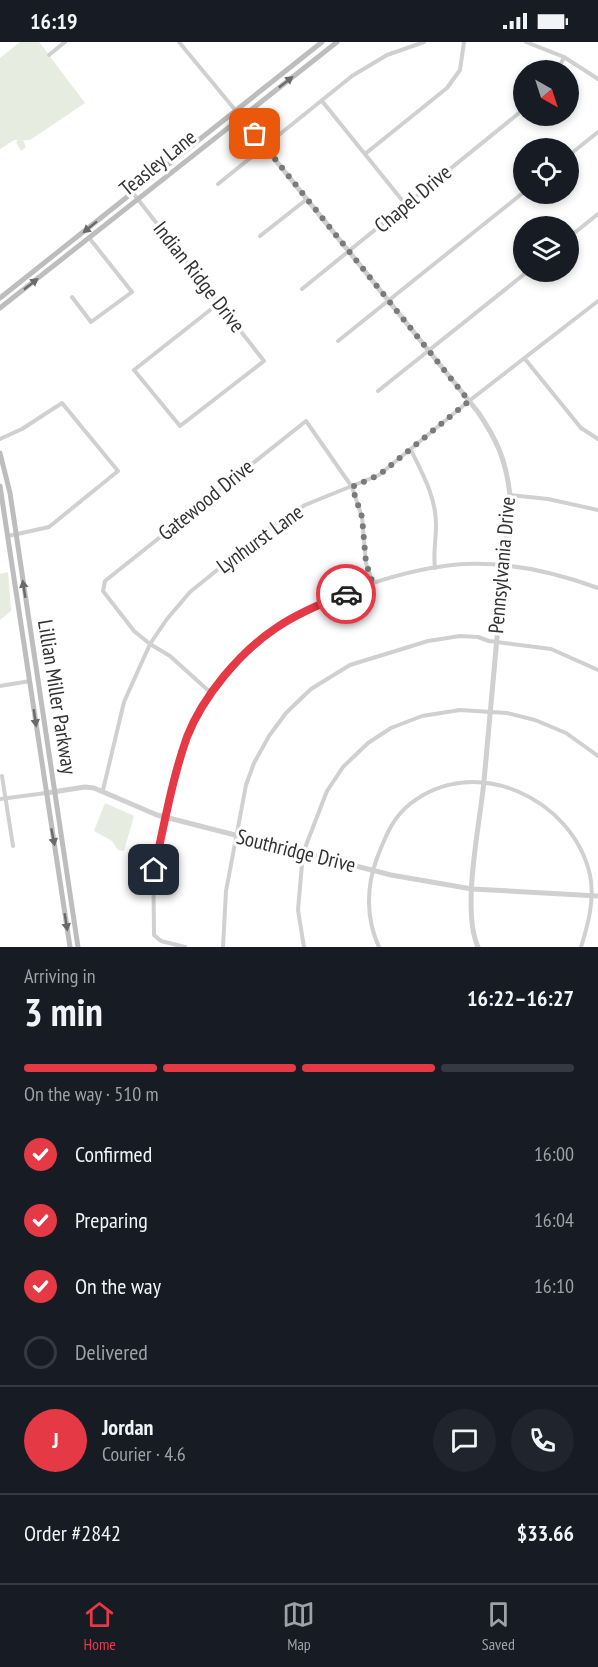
<!DOCTYPE html>
<meta charset="utf-8">
<style>
body{margin:0;font-family:"PT Sans Narrow",sans-serif;background:#20242c;color:#f1f3f6;height:100vh;display:flex;flex-direction:column;font-size:22px;white-space:nowrap}
*{box-sizing:border-box;margin:0}
p{font-size:20px;color:#9ea1a6}
.icon{flex:none;width:33px;height:33px;fill:none;stroke:currentColor;stroke-width:2;stroke-linecap:round;stroke-linejoin:round}
.map{position:relative;height:905px;overflow:hidden}
.side{display:flex;flex-direction:column;background:#171b24;flex:1}
.side>*{flex:none}
.needle{width:39px;rotate:141deg}
.controls{position:absolute;left:513px;top:18px;display:grid;gap:12px}
.controls a{display:grid;place-items:center;width:66px;height:66px;border-radius:50%;background:#171b24;box-shadow:0 3px 9px #0003;font-size:30px}
.pin{position:absolute;display:grid;place-items:center;width:51px;height:51px;color:#fff;margin:-26px;border-radius:12px;box-shadow:0 3px 9px #0006}
.courier{position:absolute;display:grid;place-items:center;width:60px;height:60px;margin:-30px;border:4px solid #e63946;border-radius:50%;background:#fff;color:#222;box-shadow:0 2px 8px #0007}
.summary em{font-style:normal;font-weight:700}
.summary div{display:flex;flex-direction:column-reverse}
.summary{display:flex;align-items:center;justify-content:space-between;height:102px;padding:0 24px}
h1{font-size:39px;font-weight:700;line-height:45px}
.bar{display:grid;grid-template-columns:repeat(4,1fr);gap:9px 6px;align-content:center;height:72px;padding:0 24px}
.bar i{height:8px;border-radius:4px;background:#363941}
.bar .active{background:#e63946}
.bar p{grid-column:span 4}
.line{display:flex;align-items:center;gap:15px;padding:0 24px;border-top:2px solid #363941}
.line div{flex:1}
.round{display:grid;place-items:center;flex:none;width:63px;height:63px;border-radius:32px;background:#20242c}
ol{padding:0 24px;list-style:none}
li{display:flex;align-items:center;gap:18px;height:66px}
li p{margin-inline-start:auto}
li .icon{padding:6px;border-radius:50%;background:#e63946;color:#fff;stroke-width:4}
li:last-child{color:#9ea1a6}
li i{width:33px;height:33px;border:3px solid #363941;border-radius:50%}
.status{display:flex;justify-content:space-between;align-items:center;height:42px;padding:0 30px;background:#171b24;direction:ltr}
.status svg{height:16px;fill:currentColor}
.dock{display:flex;justify-content:space-around;align-items:center;height:84px;border-top:2px solid #363941;background:#171b24;font-size:16px;color:#9ea1a6}
.dock a{display:grid;justify-items:center;gap:3px}
.dock .active{color:#e63946}
.map>svg:first-child{display:block}
.green{fill:#e6ecdf}
.lines{fill:none;stroke-linecap:round;stroke-linejoin:round}
.minor{stroke:#d0d0d0;stroke-width:4}
.tertiary{stroke:#d0d0d0;stroke-width:5}
.secondary{stroke:#bdbdbd;stroke-width:5}
.oneway{fill:#6a6a6a}
.done{stroke:#7a7a7a;stroke-width:6;stroke-dasharray:0 10.8}
.route{stroke:#e63946;stroke-width:8}
.labels{text-anchor:middle;stroke-width:6;stroke-linejoin:round;paint-order:stroke}
.street-label{font-size:21px;fill:#333;stroke:#fff}
</style>
<div class="status"><b>16:19</b><svg viewBox="0 0 49 12"><path d="M0 12V9h3v3zM5 12V6h3v6zM10 12V3h3v9zM15 12V0h3v12zM26 1h20v11H26zM47 4h2v5h-2z"/></svg></div>
<div class="map">
<svg width="598" height="905" viewBox="0 0 598 905">
<rect width="100%" height="100%" fill="#fff"/>
<g class="green">
<path d="M20 0H39L85 61 30 98H23L26 105 21 109 16 100 18 98H14L0 107V16Z"/>
<path d="M8 530 11 569 0 578V532Z"/>
<path d="M105 761 134 774 124 809 118 808 112 799 94 789Z"/>
</g>
<g class="lines">
<g class="minor">
<path d="M179 0 236 69"/>
<path d="M526 0 564 15 598 37"/>
<path d="M49 13 65 0"/>
<path d="M558 28 564 15"/>
<path d="M322 59 406 163"/>
<path d="M365 112 447 46 460 28 464 0"/>
<path d="M568 114 598 90"/>
<path d="M218 142 352 34 387 13 424 0"/>
<path d="M133 151 264 319 180 384 134 328 219 261"/>
<path d="M260 194 307 157"/>
<path d="M568 196 598 172"/>
<path d="M302 247 524 67"/>
<path d="M72 255 91 280 132 250 90 197"/>
<path d="M338 299 524 150"/>
<path d="M525 317 581 386 598 397"/>
<path d="M378 349 527 230"/>
<path d="M0 397 22 387 62 361 118 429 49 485 8 494"/>
<path d="M411 408C423 433 436 455 436 483 436 499 433 510 435 526"/>
<path d="M510 453 548 457 598 468"/>
<path d="M0 644 30 639"/>
<path d="M211 651 170 614 150 602 134 589 103 549 105 539 306 379 352 445 362 475 366 521 373 542"/>
<path d="M2 734 13 804"/>
<path d="M103 748 124 660 150 602 167 577 190 550 268 487 305 463 379 433 469 359 598 259"/>
<path d="M0 757 46 751"/>
<path d="M185 905 161 899 154 893C154 872 153 851 154 830 155 815 161 800 164 785 172 747 179 707 198 672 215 640 246 606 276 586 325 554 406 525 465 522 509 520 557 531 598 546"/>
<path d="M223 905 226 849 246 743 254 721 269 694 286 671 311 647 350 623 428 599 460 594 478 595 489 599 551 607 598 628"/>
<path d="M304 905 298 868 303 811 327 749 343 725 368 701 391 686 422 674 460 668 507 671 535 678 566 691 598 714"/>
<path d="M379 905C366 877 366 845 377 816 385 796 392 776 410 762 475 710 573 757 590 833 595 857 588 883 581 905"/>
</g>
<g class="tertiary">
<path d="M236 69 478 370C497 398 506 418 510 453 502 548 493 643 484 739 480 782 461 867 478 905"/>
<path d="M46 751 85 745 94 746 157 773 391 833 472 847 598 854"/>
</g>
<g class="secondary">
<path d="M0 256 322 0"/>
<path d="M0 266 337 0"/>
<path d="M0 411 10 451 78 905"/>
<path d="M0 444 70 905"/>
</g>
</g>
<defs><path id="oneway-solid" d="M-6-.8H1V-3.2L6.5 0L1 3.2V.8H-6Z" transform="scale(1.5)"/></defs>
<g class="oneway">
<use href="#oneway-solid" transform="translate(286 40) rotate(-38)"/>
<use href="#oneway-solid" transform="translate(90 185) rotate(141)"/>
<use href="#oneway-solid" transform="translate(31 242) rotate(-38)"/>
<use href="#oneway-solid" transform="translate(24 547) rotate(-99)"/>
<use href="#oneway-solid" transform="translate(35 676) rotate(82)"/>
<use href="#oneway-solid" transform="translate(53 795) rotate(79)"/>
<use href="#oneway-solid" transform="translate(66 880) rotate(81)"/>
</g>
<g class="lines">
<path class="done" d="M255 92 469 359 379 433 352 445 362 475 366 521 373 542 346 552"/>
<path class="route" d="M154 828C164 784 172 737 187 695 203 654 240 610 276 586 298 571 322 561 346 552"/>
</g>
<g class="labels">
<g class="street-label">
<text transform="translate(158 121) rotate(-39)" y="7">Teasley Lane</text>
<text transform="translate(413 157) rotate(-40)" y="7">Chapel Drive</text>
<text transform="translate(199 235) rotate(52)" y="7">Indian Ridge Drive</text>
<text transform="translate(206 458) rotate(-39)" y="7">Gatewood Drive</text>
<text transform="translate(260 497) rotate(-36)" y="7">Lynhurst Lane</text>
<text transform="translate(502 523) rotate(-85)" y="7">Pennsylvania Drive</text>
<text transform="translate(57 655) rotate(81)" y="7">Lillian Miller Parkway</text>
<text transform="translate(296 809) rotate(14)" y="7">Southridge Drive</text>
</g>
</g>
</svg>
<div class="controls">
<a><svg class="needle" viewBox="-14 -14 28 28"><path d="M0-13l5 13h-10z" fill="#e53935"/><path d="M0 13l5-13h-10z" fill="#9ea1a6"/></svg></a>
<a><svg class="icon" aria-label="locate" viewBox="0 0 24 24"><circle cx="12" cy="12" r="6"/><path d="M12 2v4M12 18v4M2 12h4M18 12h4"/></svg></a>
<a><svg class="icon" aria-label="layers" viewBox="0 0 24 24"><path d="M12 4l9 5-9 5-9-5zM3 14l9 5 9-5"/></svg></a>
</div>
<div class="pin" style="left:255px;top:92px;background:#ea580c"><svg class="icon" aria-label="bag" viewBox="0 0 24 24"><path d="M5 8h14l-1 12H6zM9 8a3 3 0 0 1 6 0"/></svg></div>
<div class="pin" style="left:154px;top:828px;background:#1f2937"><svg class="icon" aria-label="home" viewBox="0 0 24 24"><path d="M3 11l9-7 9 7M6 9v11h12V9"/></svg></div>
<div class="courier" style="left:346px;top:552px"><svg class="icon" aria-label="car" viewBox="0 0 24 24"><path d="M5 17H2v-5l4-1 3-4h7l3 4 3 1v5h-3M9 17h6M6 11h13"/><circle cx="7" cy="17" r="2"/><circle cx="17" cy="17" r="2"/></svg></div>
</div>
<section class="side">
<div class="summary"><div><h1>3 min</h1><p>Arriving in</p></div><em>16:22–16:27</em></div>
<div class="bar"><i class="active"></i><i class="active"></i><i class="active"></i><i></i><p>On the way · 510 m</p></div>
<ol>
<li><svg class="icon" aria-label="check" viewBox="0 0 24 24"><path d="M5 12l5 5 9-10"/></svg>Confirmed<p>16:00</p></li>
<li><svg class="icon" aria-label="check" viewBox="0 0 24 24"><path d="M5 12l5 5 9-10"/></svg>Preparing<p>16:04</p></li>
<li><svg class="icon" aria-label="check" viewBox="0 0 24 24"><path d="M5 12l5 5 9-10"/></svg>On the way<p>16:10</p></li>
<li><i></i>Delivered</li>
</ol>
<div class="line" style="height:108px"><b class="round" style="background:#e63946;color:#fff">J</b><div><b>Jordan</b><p>Courier · 4.6</p></div><a class="round"><svg class="icon" aria-label="chat" viewBox="0 0 24 24"><path d="M4 5h16v11H9l-5 4z"/></svg></a><a class="round"><svg class="icon" aria-label="phone" viewBox="0 0 24 24"><path d="M5 4h4l2 5-3 2q2 4 5 5l2-3 5 2v4C11 20 4 13 5 4z"/></svg></a></div>
<div class="line" style="height:78px"><div>Order #2842</div><b>$33.66</b></div>
</section>
<nav class="dock">
<a class="active"><svg class="icon" aria-label="home" viewBox="0 0 24 24"><path d="M3 11l9-7 9 7M6 9v11h12V9"/></svg>Home</a>
<a><svg class="icon" aria-label="map" viewBox="0 0 24 24"><path d="M3 6l6-2 6 2 6-2v14l-6 2-6-2-6 2zM9 4v14M15 6v14"/></svg>Map</a>
<a><svg class="icon" aria-label="saved" viewBox="0 0 24 24"><path d="M7 4h10v16l-5-4-5 4z"/></svg>Saved</a>
</nav>
